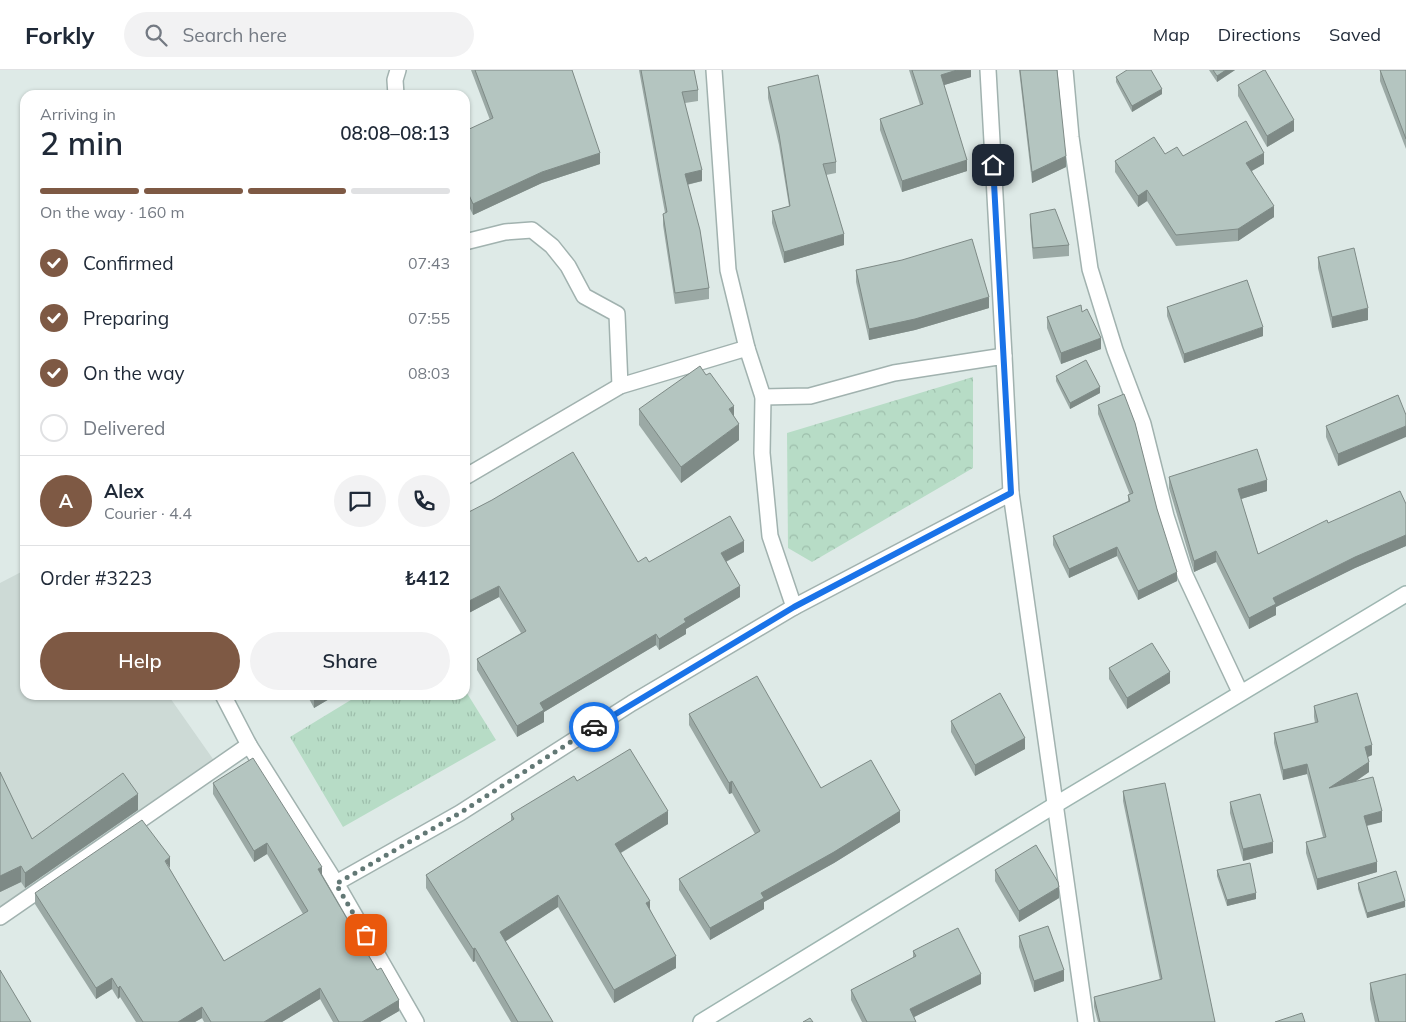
<!DOCTYPE html>
<meta charset="utf-8">
<style>
body{margin:0;font-family:Mulish,sans-serif;background:#f2f2f3;color:#1f2937;height:100vh;display:flex;flex-direction:column;font-size:19px;white-space:nowrap}
*{box-sizing:border-box;margin:0}
p{font-size:16px;color:#747a83}
.icon{flex:none;width:28px;height:28px;fill:none;stroke:currentColor;stroke-width:2;stroke-linecap:round;stroke-linejoin:round}
.map{position:relative;flex:1;overflow:hidden}
.details{position:absolute;left:20px;top:20px;width:450px;height:610px;display:flex;flex-direction:column;background:#fff;border-radius:15px;box-shadow:0 1px 4px #0004}
.details>*{flex:none}
.pin{position:absolute;display:grid;place-items:center;width:42px;height:42px;color:#fff;margin:-21px;border-radius:10px;box-shadow:0 2px 8px #0006}
.courier{position:absolute;display:grid;place-items:center;width:50px;height:50px;margin:-25px;border:4px solid #1a73e8;border-radius:50%;background:#fff;color:#222;box-shadow:0 1px 6px #0007}
.headline em{font-style:normal;font-weight:600}
.headline div{display:flex;flex-direction:column-reverse}
.headline{display:flex;align-items:center;justify-content:space-between;height:85px;padding:0 20px}
h1{font-size:32px;font-weight:600;line-height:38px}
.bar{display:grid;grid-template-columns:repeat(4,1fr);gap:8px 5px;align-content:center;height:60px;padding:0 20px}
.bar i{height:6px;border-radius:4px;background:#e0e1e3}
.bar .selected{background:#7e5944}
.bar p{grid-column:span 4}
.line{display:flex;align-items:center;gap:12px;padding:0 20px;border-top:1px solid #e0e1e3}
.line div{flex:1}
.round{display:grid;place-items:center;flex:none;width:52px;height:52px;border-radius:26px;background:#f2f2f3}
ol{padding:0 20px;list-style:none}
li{display:flex;align-items:center;gap:15px;height:55px}
li p{margin-inline-start:auto}
li .icon{padding:5px;border-radius:50%;background:#7e5944;color:#fff;stroke-width:4}
li:last-child{color:#747a83}
li i{width:28px;height:28px;border:2px solid #e0e1e3;border-radius:50%}
.action{display:flex;gap:10px;margin-top:auto;padding:10px 20px}
.action a{flex:1;height:58px;border-radius:30px;background:#7e5944;color:#fff;font-size:20px;font-weight:600;line-height:58px;text-align:center}
.action a+a{background:#f2f2f3;color:#1f2937}
header{display:flex;align-items:center;gap:30px;box-sizing:border-box;height:70px;padding:0 25px;background:#fff;border-bottom:1px solid #e0e1e3}
header strong{font-size:24px}
nav{display:flex;gap:28px;margin-inline-start:auto;font-size:18px}
.search{width:350px;height:45px;background:#f2f2f3;display:flex;align-items:center;gap:12px;box-sizing:border-box;padding:0 18px;border-radius:28px;color:#747a83;font-size:19px}
.map>svg:first-child{display:block}
.built{fill:#cddad6}
.grass{fill:url(#grass-tufts)}
.park{fill:url(#park-crowns)}
.lines{fill:none;stroke-linecap:round;stroke-linejoin:round}
.street-casing{stroke:#a1b2af;stroke-width:18}
.secondary-casing{stroke:#9eb6b1;stroke-width:18}
.street{stroke:#fff;stroke-width:15}
.secondary{stroke:#fff;stroke-width:15}
.wall{fill:#9ba9a5}
.shaded-wall{fill:#7e8a86}
.building{fill:#b4c5c0;stroke:#7e8a86}
.done{stroke:#627875;stroke-width:5;stroke-dasharray:0 9}
.route{stroke:#1a73e8;stroke-width:6}
</style>
<header>
<strong>Forkly</strong>
<div class="search"><svg class="icon" aria-label="search" viewBox="0 0 24 24"><circle cx="10" cy="10" r="6"/><path d="M15 15l6 6"/></svg>Search here</div>
<nav><a>Map</a><a>Directions</a><a>Saved</a></nav>
</header>
<div class="map">
<svg width="1406" height="952" viewBox="0 0 1406 952">
<defs>
<pattern id="grass-tufts" width="24" height="20" patternUnits="userSpaceOnUse" patternTransform="scale(1.25)"><rect width="24" height="20" fill="#b7dcc6"/><path d="M3 7l-1-3M5 7V3M7 7l1-3M15 17l-1-3M17 17v-4M19 17l1-3" fill="none" stroke="#9dbeab"/></pattern>
<pattern id="park-crowns" width="20" height="18" patternUnits="userSpaceOnUse" patternTransform="scale(1.25)"><rect width="20" height="18" fill="#b7dcc6"/><path d="M2 6a3 3 0 1 1 6 0M12 15a3 3 0 1 1 6 0" fill="none" stroke="#9dbeab"/></pattern>
</defs>
<rect width="100%" height="100%" fill="#deeae7"/>
<path class="built" d="M25 500V625H168L220 699 0 846V513Z"/>
<path class="grass" d="M465 620 496 670 343 757 290 667 359 625H465Z"/>
<path class="park" d="M973 307V398L812 492 788 478 787 363Z"/>
<g class="lines">
<defs>
<g id="street">
<path d="M714 0 728 200 747 278"/>
<path d="M988 0 1004 286"/>
<path d="M1065 0 1071 67 1090 199 1115 280 1143 354 1166 446 1185 505 1240 622"/>
<path d="M396 25 395 10 398 0"/>
<path d="M465 172 505 162 532 160 552 176 568 196 584 226 617 244 620 316"/>
<path d="M763 327 810 326 894 303 1004 286 1011 423"/>
<path d="M794 537 1011 423 1086 952"/>
<path d="M223 625 249 675"/>
<path d="M336 813 460 743 632 633 794 537 770 466 762 383 763 327 747 278 620 316 465 407"/>
<path d="M0 847 249 675 336 813 416 952"/>
</g>
<path id="secondary" d="M701 952 1055 735 1406 524"/>
</defs>
<use href="#street" class="street-casing"/>
<use href="#secondary" class="secondary-casing"/>
<use href="#street" class="street"/>
<use href="#secondary" class="secondary"/>
</g>
<g class="wall">
<path d="M471 0H572L600 94 542 113 473 145 465 128V61L490 50Z"/>
<path d="M639 0H694L698 20V31L685 33 702 111 687 115 709 218V229L675 234 663 155V144L665 143Z"/>
<path d="M909 0H971V7L944 15 967 101 902 122 880 60V49L920 35Z"/>
<path d="M1019 0H1057L1066 97 1032 113Z"/>
<path d="M1209 0H1235L1217 12Z"/>
<path d="M1380 0H1406V79L1380 11Z"/>
<path d="M1116 7 1162 24 1132 42 1116 12Z"/>
<path d="M1238 15 1294 61 1267 77 1238 26Z"/>
<path d="M768 17 836 92V103L826 105 844 175 784 193 772 153V141L789 136 779 75 768 28Z"/>
<path d="M1165 84 1264 94 1252 101 1274 147 1238 171 1176 176 1147 131 1138 137 1115 102V91Z"/>
<path d="M1030 144 1069 175V186L1033 189 1030 155Z"/>
<path d="M1318 187 1368 250 1332 258 1318 198Z"/>
<path d="M856 200 989 238 915 260 869 270 856 212Z"/>
<path d="M1167 237 1263 266 1184 293 1167 246Z"/>
<path d="M1082 242 1101 279 1061 294 1047 258V247Z"/>
<path d="M1056 306 1100 323 1070 339 1056 311Z"/>
<path d="M1398 325 1338 396 1326 367V356Z"/>
<path d="M1098 335 1157 439 1177 511 1138 530 1117 486 1069 508 1053 475V466L1128 431V425H1130L1098 344Z"/>
<path d="M639 339 739 370 681 413 639 355Z"/>
<path d="M1169 407 1267 421 1241 429 1258 484 1328 453 1406 434V476L1355 498 1276 537V545L1249 559 1216 492 1194 502 1169 418Z"/>
<path d="M465 444 638 492H649L744 482 726 492 740 527 686 559V564L659 580 656 575 544 642V652L517 667 477 600V589L521 563 499 527 465 545Z"/>
<path d="M1109 598 1170 613 1127 639 1109 609Z"/>
<path d="M307 625H336L314 638Z"/>
<path d="M1314 636 1372 685 1368 687 1369 702 1355 712 1382 752 1367 756 1377 802 1317 820 1306 783V772L1323 767 1307 704 1283 710 1274 673V663L1315 653 1314 647Z"/>
<path d="M689 644 821 718 900 752 834 793 764 832V839L710 870 679 820V809L755 764 732 723 729 724 689 655Z"/>
<path d="M951 651 1025 679 975 706 951 662Z"/>
<path d="M0 702 32 769 138 740 25 818 21 812 0 822Z"/>
<path d="M577 711 668 754 621 783 650 839 676 898 614 933 558 837 505 871 553 952H511L475 891 473 892 426 818V805L511 751V744Z"/>
<path d="M213 713 322 804 399 941 380 952H333L320 929 282 952H204L202 948 195 952H136L120 927 118 929 112 919 96 929 35 834V823L169 798 224 891 303 844 267 784 254 792 213 724Z"/>
<path d="M1123 721 1215 952H1098L1094 937V927L1160 910 1123 731Z"/>
<path d="M1230 732 1273 783 1243 791 1230 743Z"/>
<path d="M995 800 1059 828 1019 852 995 811Z"/>
<path d="M1217 800 1256 829 1227 836 1217 806Z"/>
<path d="M1358 813 1405 837 1367 848 1358 819Z"/>
<path d="M1019 866 1064 911 1034 922 1019 877Z"/>
<path d="M913 881 981 914 914 947 916 952H862L851 930V920L913 888Z"/>
<path d="M1370 913 1406 952H1375L1370 929Z"/>
</g>
<g class="shaded-wall">
<path d="M957 0H971V7L941 16V5Z"/>
<path d="M1226 0H1235L1217 12V6Z"/>
<path d="M1162 19V24L1132 42V36Z"/>
<path d="M1294 50V61L1267 77V66Z"/>
<path d="M600 83V94L542 113 473 145V134L542 102Z"/>
<path d="M1264 83V94L1246 104V93Z"/>
<path d="M1066 86V97L1032 113V102Z"/>
<path d="M967 90V101L902 122V111Z"/>
<path d="M702 100V111L685 115V104Z"/>
<path d="M1147 120V131L1138 137V126Z"/>
<path d="M1274 136V147L1238 171V159Z"/>
<path d="M844 164V175L784 193V182Z"/>
<path d="M989 227V238L915 260 869 270V259Z"/>
<path d="M1368 238V250L1332 258V247Z"/>
<path d="M1263 257V266L1184 293V284Z"/>
<path d="M1101 268V279L1061 294V283Z"/>
<path d="M1100 317V323L1070 339V333Z"/>
<path d="M734 336V352L729 339Z"/>
<path d="M739 354V370L681 413V397Z"/>
<path d="M1406 356V367L1338 396V384Z"/>
<path d="M1267 410V421L1238 430V419Z"/>
<path d="M1406 465V476L1355 498 1276 537V545L1249 559V548L1273 528 1355 487Z"/>
<path d="M744 471V482L721 494V483Z"/>
<path d="M1117 477V486L1069 508V499Z"/>
<path d="M1216 481V492L1194 502V491Z"/>
<path d="M1177 502V511L1138 530V521Z"/>
<path d="M499 516V527L465 545V533Z"/>
<path d="M740 516V527L686 559V564L659 580V569L684 549Z"/>
<path d="M656 564V575L544 642V652L517 667V656L540 633Z"/>
<path d="M1170 602V613L1127 639V628Z"/>
<path d="M317 625H336L314 638V627Z"/>
<path d="M1025 668V679L975 706V695Z"/>
<path d="M1372 675V685L1365 688V677Z"/>
<path d="M1369 692V702L1329 729V718Z"/>
<path d="M1307 694V704L1283 710V700Z"/>
<path d="M732 711V723L729 724V713Z"/>
<path d="M138 724V740L25 818V803Z"/>
<path d="M668 741V754L615 786V774Z"/>
<path d="M900 741V752L834 793 764 832V839L710 870V858L761 823Z"/>
<path d="M1382 741V752L1364 756V746Z"/>
<path d="M1273 772V783L1243 791V779Z"/>
<path d="M267 773V784L254 792V781Z"/>
<path d="M170 787V798L165 791Z"/>
<path d="M1377 792V802L1317 820V809Z"/>
<path d="M21 796V812L0 822V806Z"/>
<path d="M322 797V808L318 799Z"/>
<path d="M1059 817V828L1019 852V841Z"/>
<path d="M1256 823V829L1227 836V830Z"/>
<path d="M558 825V837L500 875V862Z"/>
<path d="M650 831V843L646 833Z"/>
<path d="M1405 831V837L1367 848V843Z"/>
<path d="M475 878V891L473 892V879Z"/>
<path d="M676 886V898L614 933V920Z"/>
<path d="M1064 900V911L1034 922V911Z"/>
<path d="M981 904V914L910 949V939Z"/>
<path d="M112 908V919L96 929V918Z"/>
<path d="M120 916V927L118 929V918Z"/>
<path d="M320 918V929L282 952H264Z"/>
<path d="M399 930V941L380 952H362Z"/>
<path d="M202 937V948L195 952H178Z"/>
</g>
<g class="building">
<path d="M475 0H572L600 83 542 102 473 134 465 116V61L493 48Z"/>
<path d="M641 0H694L698 20 682 22 702 100 685 104 700 160 709 218 675 223 663 144 667 142Z"/>
<path d="M912 0H957L941 5 967 90 902 111 880 49 923 34Z"/>
<path d="M1020 0H1057L1066 86 1032 102Z"/>
<path d="M1127 0H1151L1162 19 1132 36 1116 7Z"/>
<path d="M1213 0H1226L1217 6Z"/>
<path d="M1264 0H1265L1294 50 1267 66 1238 15Z"/>
<path d="M1380 0H1406V69Z"/>
<path d="M818 5 836 92 823 94 844 164 784 182 772 141 790 136 779 64 768 17Z"/>
<path d="M1246 51 1264 83 1246 93 1274 136 1238 159 1176 165 1147 120 1138 126 1115 91 1154 67 1165 84 1177 77 1183 86Z"/>
<path d="M1055 139 1069 175 1033 178 1030 144Z"/>
<path d="M972 169 989 227 915 249 869 259 856 200 902 190Z"/>
<path d="M1354 178 1368 238 1332 247 1318 187Z"/>
<path d="M1247 210 1263 257 1184 284 1167 237Z"/>
<path d="M1081 235 1082 242 1087 239 1101 268 1061 283 1047 247Z"/>
<path d="M1086 290 1100 317 1070 333 1056 306Z"/>
<path d="M700 296 706 305 710 303 734 336 729 339 739 354 681 397 639 339Z"/>
<path d="M1124 324 1135 353 1157 439 1177 502 1138 521 1117 477 1069 499 1053 466 1130 431 1128 425 1133 423 1098 335Z"/>
<path d="M1398 325 1406 345V356L1338 384 1326 356Z"/>
<path d="M1257 379 1267 410 1238 419 1258 484 1327 450 1328 453 1400 421 1406 434V465L1355 487 1273 528 1276 534 1249 548 1216 481 1194 491 1169 407Z"/>
<path d="M573 382 638 492 646 487 649 492 730 446 744 471 721 483 740 516 684 549 686 552 659 569 656 564 540 633 544 640 517 656 477 589 526 561 499 516 465 533V444L492 430Z"/>
<path d="M1152 573 1170 602 1127 628 1109 598Z"/>
<path d="M757 606 821 718 871 690 900 741 834 782 761 823 764 828 710 858 679 809 760 761 732 711 729 713 689 644Z"/>
<path d="M1000 623 1025 668 975 695 951 651Z"/>
<path d="M1357 623 1372 675 1365 677 1369 692 1329 718 1373 707 1382 741 1364 746 1377 792 1317 809 1306 772 1326 767 1307 694 1283 700 1274 663 1318 652 1314 636Z"/>
<path d="M630 679 668 741 615 774 650 831 646 833 676 886 614 920 558 825 500 862 553 952H518L475 878 473 879 426 805 514 749 511 744 574 706 577 711Z"/>
<path d="M253 688 322 797 318 799 377 900 381 898 399 930 362 952H339L320 918 264 952H211L202 937 178 952H143L120 916 118 918 112 908 96 918 35 823 142 750 170 787 165 791 224 891 308 841 267 773 254 781 213 713Z"/>
<path d="M0 702 32 769 123 703 138 724 25 803 21 796 0 806Z"/>
<path d="M1165 713 1215 952H1100L1094 927 1162 909 1123 721Z"/>
<path d="M1260 724 1273 772 1243 779 1230 732Z"/>
<path d="M1036 775 1058 812 1059 817 1019 841 995 800Z"/>
<path d="M1250 793 1256 823 1227 830 1217 800Z"/>
<path d="M1396 801 1405 831 1367 843 1358 813Z"/>
<path d="M1048 856 1064 900 1034 911 1019 866Z"/>
<path d="M958 858 981 904 910 939 916 952H867L851 920 916 886 913 881Z"/>
<path d="M0 900 31 952H0Z"/>
<path d="M1406 904V952H1379L1370 913Z"/>
<path d="M1302 943 1305 952H1275Z"/>
<path d="M810 948 813 952H803Z"/>
</g>
<g class="lines">
<path class="done" d="M366 865 336 814 460 743 594 657"/>
<path class="route" d="M594 657 794 537 1011 423 993 95"/>
</g>
</svg>
<div class="pin" style="left:366px;top:865px;background:#ea580c"><svg class="icon" aria-label="bag" viewBox="0 0 24 24"><path d="M5 8h14l-1 12H6zM9 8a3 3 0 0 1 6 0"/></svg></div>
<div class="pin" style="left:993px;top:95px;background:#1f2937"><svg class="icon" aria-label="home" viewBox="0 0 24 24"><path d="M3 11l9-7 9 7M6 9v11h12V9"/></svg></div>
<div class="courier" style="left:594px;top:657px"><svg class="icon" aria-label="car" viewBox="0 0 24 24"><path d="M5 17H2v-5l4-1 3-4h7l3 4 3 1v5h-3M9 17h6M6 11h13"/><circle cx="7" cy="17" r="2"/><circle cx="17" cy="17" r="2"/></svg></div>
<section class="details">
<div class="headline"><div><h1>2 min</h1><p>Arriving in</p></div><em>08:08–08:13</em></div>
<div class="bar"><i class="selected"></i><i class="selected"></i><i class="selected"></i><i></i><p>On the way · 160 m</p></div>
<ol>
<li><svg class="icon" aria-label="check" viewBox="0 0 24 24"><path d="M5 12l5 5 9-10"/></svg>Confirmed<p>07:43</p></li>
<li><svg class="icon" aria-label="check" viewBox="0 0 24 24"><path d="M5 12l5 5 9-10"/></svg>Preparing<p>07:55</p></li>
<li><svg class="icon" aria-label="check" viewBox="0 0 24 24"><path d="M5 12l5 5 9-10"/></svg>On the way<p>08:03</p></li>
<li><i></i>Delivered</li>
</ol>
<div class="line" style="height:90px"><b class="round" style="background:#7e5944;color:#fff">A</b><div><b>Alex</b><p>Courier · 4.4</p></div><a class="round"><svg class="icon" aria-label="chat" viewBox="0 0 24 24"><path d="M4 5h16v11H9l-5 4z"/></svg></a><a class="round"><svg class="icon" aria-label="phone" viewBox="0 0 24 24"><path d="M5 4h4l2 5-3 2q2 4 5 5l2-3 5 2v4C11 20 4 13 5 4z"/></svg></a></div>
<div class="line" style="height:65px"><div>Order #3223</div><b>₺412</b></div>
<div class="action"><a>Help</a><a>Share</a></div>
</section>
</div>
